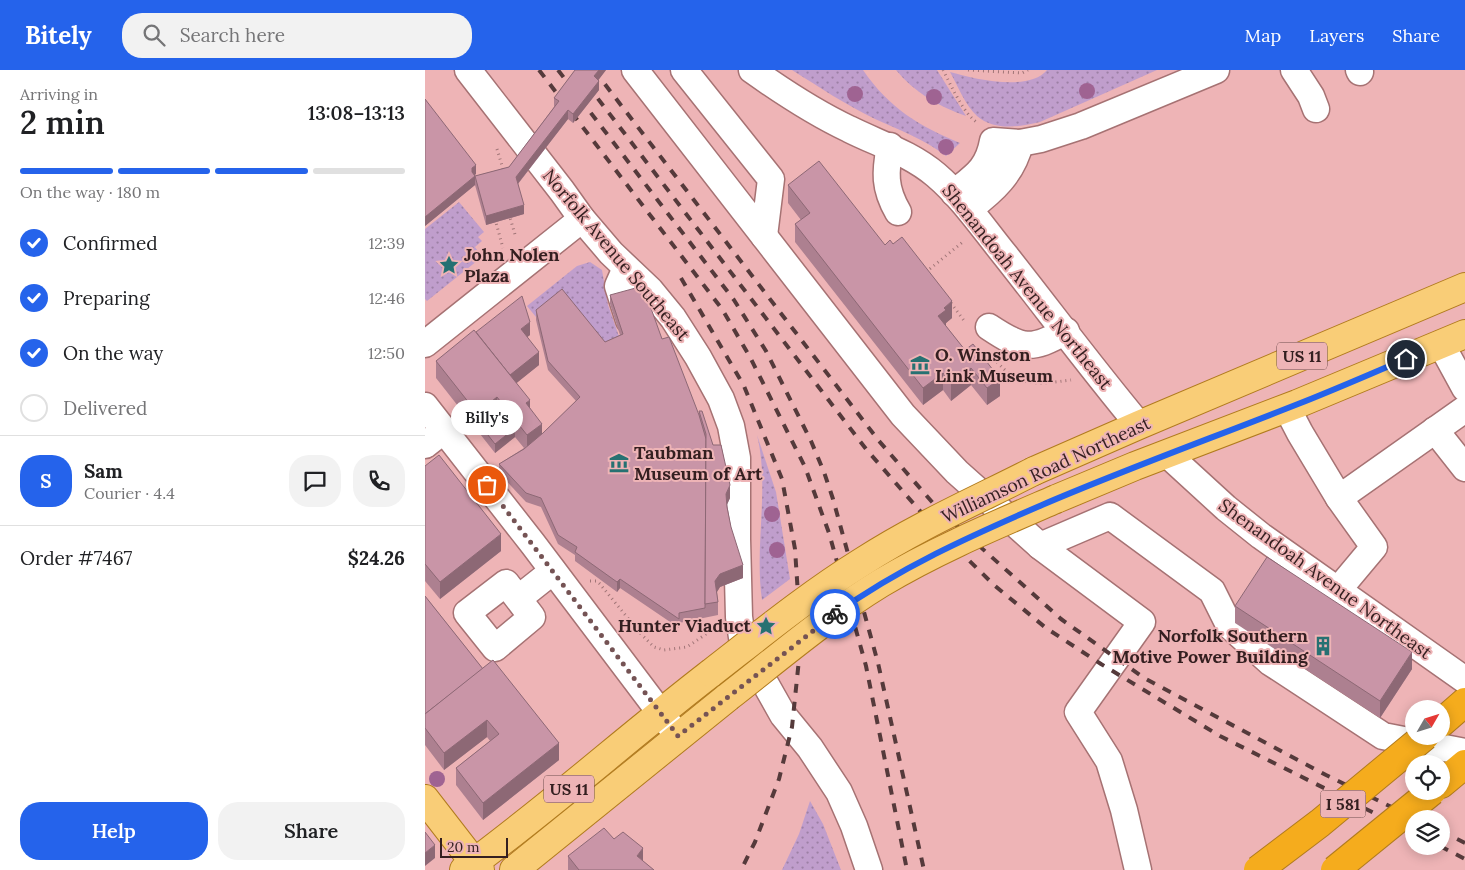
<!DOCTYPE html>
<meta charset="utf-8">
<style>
body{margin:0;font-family:Lora,serif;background:#f2f2f2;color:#202124;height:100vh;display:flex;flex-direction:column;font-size:19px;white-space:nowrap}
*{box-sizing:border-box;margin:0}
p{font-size:16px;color:#757577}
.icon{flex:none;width:28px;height:28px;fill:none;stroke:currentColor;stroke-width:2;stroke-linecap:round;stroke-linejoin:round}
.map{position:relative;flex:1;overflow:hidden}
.drawer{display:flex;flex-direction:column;background:#fff;width:425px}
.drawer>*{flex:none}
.needle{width:32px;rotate:51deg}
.tools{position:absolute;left:980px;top:630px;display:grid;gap:10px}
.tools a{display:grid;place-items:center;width:45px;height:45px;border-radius:50%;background:#fff;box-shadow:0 2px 12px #0003;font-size:25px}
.scale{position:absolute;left:15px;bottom:12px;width:68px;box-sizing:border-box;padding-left:5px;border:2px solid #341f20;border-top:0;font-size:14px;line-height:18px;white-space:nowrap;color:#341f20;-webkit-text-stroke:4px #eeb4b6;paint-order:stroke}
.pin{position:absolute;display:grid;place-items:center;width:42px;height:42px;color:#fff;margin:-21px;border:2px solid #fff;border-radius:50%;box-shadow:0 1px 5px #0007}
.courier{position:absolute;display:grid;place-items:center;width:50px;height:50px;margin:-25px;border:4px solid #2563eb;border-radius:50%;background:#fff;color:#222;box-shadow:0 1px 6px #0007}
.bubble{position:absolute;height:35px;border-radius:18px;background:#fff;box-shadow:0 2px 12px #0003;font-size:16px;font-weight:600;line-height:35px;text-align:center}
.overview em{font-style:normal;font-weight:600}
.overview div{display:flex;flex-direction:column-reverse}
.overview{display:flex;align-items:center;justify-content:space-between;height:85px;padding:0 20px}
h1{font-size:32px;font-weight:600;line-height:38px}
.bar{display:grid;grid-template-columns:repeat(4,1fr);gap:8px 5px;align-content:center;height:60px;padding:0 20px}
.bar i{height:6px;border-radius:4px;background:#e0e0e0}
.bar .active{background:#2563eb}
.bar p{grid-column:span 4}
.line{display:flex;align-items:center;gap:12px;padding:0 20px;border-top:1px solid #e0e0e0}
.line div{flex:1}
.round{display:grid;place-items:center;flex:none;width:52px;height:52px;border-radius:20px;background:#f2f2f2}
ol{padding:0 20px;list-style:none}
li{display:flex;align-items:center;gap:15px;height:55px}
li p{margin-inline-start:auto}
li .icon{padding:5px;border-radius:50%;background:#2563eb;color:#fff;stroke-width:4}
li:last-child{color:#757577}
li i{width:28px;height:28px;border:2px solid #e0e0e0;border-radius:50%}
.primary-button{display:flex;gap:10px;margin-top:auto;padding:10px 20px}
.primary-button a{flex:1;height:58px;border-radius:20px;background:#2563eb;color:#fff;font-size:20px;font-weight:600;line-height:58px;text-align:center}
.primary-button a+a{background:#f2f2f2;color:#202124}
header{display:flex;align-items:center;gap:30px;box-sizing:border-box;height:70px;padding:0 25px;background:#2563eb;color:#fff}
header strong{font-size:24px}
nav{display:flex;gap:28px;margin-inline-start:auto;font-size:18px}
.search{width:350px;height:45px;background:#f2f2f2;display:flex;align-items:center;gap:12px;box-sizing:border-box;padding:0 18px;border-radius:20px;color:#757577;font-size:19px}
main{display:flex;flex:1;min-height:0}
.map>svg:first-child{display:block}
.green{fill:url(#green-dots)}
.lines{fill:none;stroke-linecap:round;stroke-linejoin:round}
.minor-casing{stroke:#a67273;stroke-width:29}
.major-casing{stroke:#b17b1e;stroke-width:30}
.highway-casing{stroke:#b17b1e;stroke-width:30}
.path{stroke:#a07577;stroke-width:3;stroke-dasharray:1 4;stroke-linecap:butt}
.minor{stroke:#fff;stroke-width:26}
.major{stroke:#f9cd77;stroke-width:28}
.highway{stroke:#f5ac1d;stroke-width:28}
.rail{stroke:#553a3b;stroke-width:4;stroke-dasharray:9 9;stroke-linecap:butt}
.major-bridge-casing{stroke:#b17b1e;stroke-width:30;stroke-linecap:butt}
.highway-bridge-casing{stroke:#b17b1e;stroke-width:30;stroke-linecap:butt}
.major-bridge{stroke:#f9cd77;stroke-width:28}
.highway-bridge{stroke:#f5ac1d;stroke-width:28}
.tree{fill:#9f6392}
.wall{fill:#ad8090}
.shaded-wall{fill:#8d6875}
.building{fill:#c995a7;stroke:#8d6875}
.done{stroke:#755354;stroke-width:5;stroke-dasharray:0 9}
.route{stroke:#2563eb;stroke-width:6}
.labels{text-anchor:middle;stroke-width:4;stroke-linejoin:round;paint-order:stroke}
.shield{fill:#eeb4b6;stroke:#6c4c4d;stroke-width:1}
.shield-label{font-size:16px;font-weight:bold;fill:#341f20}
.poi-label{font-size:18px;font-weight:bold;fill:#341f20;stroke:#eeb4b6;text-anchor:start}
.street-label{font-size:18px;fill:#341f20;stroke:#eeb4b6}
</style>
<header>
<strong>Bitely</strong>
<div class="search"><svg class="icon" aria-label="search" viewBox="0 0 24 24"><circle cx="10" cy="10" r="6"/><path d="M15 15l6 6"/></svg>Search here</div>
<nav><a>Map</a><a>Layers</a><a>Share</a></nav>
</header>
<main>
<section class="drawer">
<div class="overview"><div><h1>2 min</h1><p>Arriving in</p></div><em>13:08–13:13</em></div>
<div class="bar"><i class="active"></i><i class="active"></i><i class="active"></i><i></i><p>On the way · 180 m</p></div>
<ol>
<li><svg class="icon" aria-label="check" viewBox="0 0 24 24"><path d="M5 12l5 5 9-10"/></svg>Confirmed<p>12:39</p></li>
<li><svg class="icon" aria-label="check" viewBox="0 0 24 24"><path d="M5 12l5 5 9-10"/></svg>Preparing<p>12:46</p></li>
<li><svg class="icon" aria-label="check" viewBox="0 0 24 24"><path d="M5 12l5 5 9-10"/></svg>On the way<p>12:50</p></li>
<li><i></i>Delivered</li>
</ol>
<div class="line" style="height:90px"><b class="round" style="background:#2563eb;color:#fff">S</b><div><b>Sam</b><p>Courier · 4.4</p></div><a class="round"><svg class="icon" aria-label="chat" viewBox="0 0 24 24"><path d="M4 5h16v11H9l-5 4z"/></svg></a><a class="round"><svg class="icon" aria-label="phone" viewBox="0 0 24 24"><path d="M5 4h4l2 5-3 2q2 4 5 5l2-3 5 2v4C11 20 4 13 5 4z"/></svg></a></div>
<div class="line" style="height:65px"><div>Order #7467</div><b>$24.26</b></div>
<div class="primary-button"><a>Help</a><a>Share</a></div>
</section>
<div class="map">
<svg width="1040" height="800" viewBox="0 0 1040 800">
<defs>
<pattern id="green-dots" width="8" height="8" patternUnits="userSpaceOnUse" patternTransform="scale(1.25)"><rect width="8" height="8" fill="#c09ecc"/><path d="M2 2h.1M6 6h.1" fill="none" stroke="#9d80a5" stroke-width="1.8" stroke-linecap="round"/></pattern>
</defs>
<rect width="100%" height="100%" fill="#eeb4b6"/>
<g class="green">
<path d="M367 0H438C464 38 494 56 535 73L521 86C499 69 474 60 450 49 421 35 394 17 367 0Z"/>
<path d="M471 0H512L541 46C514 37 489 22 471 0Z"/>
<path d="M622 0H732L615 52C595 57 569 61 552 46 540 35 533 16 525 2 549 9 604 22 622 0Z"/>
<path d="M34 132 59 162 53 167 57 171 50 177 57 187 2 231 0 229V159Z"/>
<path d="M165 192 177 200 183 235 196 272 179 279 136 226 111 247 102 236 152 196Z"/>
<path d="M332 365 351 422 365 509 337 530C329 475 345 418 332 365Z"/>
<path d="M385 731 398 754 416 800H357L374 764Z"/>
</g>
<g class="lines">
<defs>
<g id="minor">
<path d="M43 0 137 121 157 149 186 183 225 220 248 248 273 287 296 329 306 356 312 388V469L314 547 318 574 358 645 385 678 414 722 429 756 444 800"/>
<path d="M210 0 478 345 532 402 615 476 685 446 787 521 804 555 845 592 958 666 1040 682"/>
<path d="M259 0 346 109 339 166"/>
<path d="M327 0C358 22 390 43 424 59 454 74 485 83 511 105 538 128 558 158 580 185 625 242 668 300 714 355"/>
<path d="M869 0 886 26 891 39"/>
<path d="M934 0 935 2"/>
<path d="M465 76C460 102 459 118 473 142"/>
<path d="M529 123C550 106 563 99 568 71L595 73 616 69 656 56 791 0"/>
<path d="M544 139C568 121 588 103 595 73"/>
<path d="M201 198 193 216 204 250"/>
<path d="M564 257C597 279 606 281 641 261"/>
<path d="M0 274 157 149"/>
<path d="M1016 274 1040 318"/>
<path d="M0 336 108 474 253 666"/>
<path d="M862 338 875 363 914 428 1040 339"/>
<path d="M1010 360 1040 398"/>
<path d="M0 375 19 360"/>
<path d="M742 384 801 438 836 466 1040 610"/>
<path d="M615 476 717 552 653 642 684 691 699 740 713 800"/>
<path d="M81 513 107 547 70 578 42 543Z"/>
<path d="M913 520 949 477 914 428"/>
<path d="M94 528 128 501"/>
</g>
<g id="major">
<path d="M609 401 714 355 1040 217"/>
<path d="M631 429 710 396 872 334 1040 264"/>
<path d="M0 729 55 800"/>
<path d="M39 800C124 738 203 667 286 603"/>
<path d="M89 800 303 627"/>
</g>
<g id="highway">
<path d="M1016 653 1040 632"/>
<path d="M1016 714 1040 694"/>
</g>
</defs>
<use href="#minor" class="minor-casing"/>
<use href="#major" class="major-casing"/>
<use href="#highway" class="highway-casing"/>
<g class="path">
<path d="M518 0C526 15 539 45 553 53"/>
<path d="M543 0 597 3 603 0"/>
<path d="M72 79 79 102"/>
<path d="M84 144 91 168"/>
<path d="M70 149 78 178"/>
<path d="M501 202 539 171"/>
<path d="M526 233 540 252"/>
<path d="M572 292C595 318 615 314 646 310"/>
<path d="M165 511H172L175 514 215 563 229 577 239 580 262 577 287 560"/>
</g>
<use href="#minor" class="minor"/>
<use href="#major" class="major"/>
<use href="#highway" class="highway"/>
<g class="rail">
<path d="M114 0 297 239 325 287 380 397 404 463 441 596 482 800"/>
<path d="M133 0 309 230 341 281 386 371 399 402 408 429 453 593 499 800"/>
<path d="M151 0 441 379 502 449 569 515 621 558 676 594 795 666 989 763"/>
<path d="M169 0 454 371 514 440 636 549 719 608 901 705 991 749"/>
<path d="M256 208 319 316 357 409 370 479 376 570 367 657 354 709 330 772 316 800"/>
<path d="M1016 761 1040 773"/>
<path d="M1015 776 1040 789"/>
</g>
<defs>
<g id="major-bridge">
<path d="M286 603C335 565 384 525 437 492 491 457 552 430 609 401"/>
<path d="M303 627C353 588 402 546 456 513 511 480 571 455 631 429"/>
</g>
<g id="highway-bridge">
<path d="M833 800 895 753 1000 666"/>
<path d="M910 800 1007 721"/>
</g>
</defs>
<use href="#major-bridge" class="major-bridge-casing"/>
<use href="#highway-bridge" class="highway-bridge-casing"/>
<use href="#major-bridge" class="major-bridge"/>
<use href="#highway-bridge" class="highway-bridge"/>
</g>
<g class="tree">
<circle cx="662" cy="21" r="8"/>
<circle cx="430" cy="24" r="8"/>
<circle cx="509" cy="27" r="8"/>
<circle cx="521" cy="77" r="8"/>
<circle cx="347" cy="444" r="8"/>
<circle cx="352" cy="480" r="8"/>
<circle cx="12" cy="709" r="8"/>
</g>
<g class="wall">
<path d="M150 0H181L173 10 174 20 148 53 143 49 93 114 99 144 61 155 50 115 0 156V29L51 104 49 105 50 106 84 97 129 37V28Z"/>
<path d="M363 115 460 175 527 248 521 253V256L575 326 562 335 546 315 526 331 518 320 498 335 370 172V154L376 150 363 133Z"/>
<path d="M185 225 237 269 274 345V341L288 375 305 428 302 434 306 457 318 508 295 517 292 522 293 532V545L254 553V558L195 518 192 522 150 491V485L133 474 116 437 101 432 74 403V394L99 378 90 367 70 383 11 308V291L51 262 105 265 102 267 114 295 91 313 105 338 117 364 151 331 123 300 111 250V240L180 272 195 265 185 234Z"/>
<path d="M0 396 76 481 15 529 0 511Z"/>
<path d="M0 526 58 599 134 690 58 750 31 715V698L65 671 62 667 19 700 0 675Z"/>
<path d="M810 536 987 599 955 648 810 553Z"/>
<path d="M189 769 229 800H143V786Z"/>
</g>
<g class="shaded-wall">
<path d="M174 0H181L169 16V6Z"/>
<path d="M174 11V20L148 53V44Z"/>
<path d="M143 40V49L91 116V107Z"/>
<path d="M51 95V104L47 107V98Z"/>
<path d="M50 106V115L0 156V147Z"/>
<path d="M99 135V144L61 155V146Z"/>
<path d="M527 231V248L521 253V257L513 246 519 238Z"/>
<path d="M105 252V265L96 272V259Z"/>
<path d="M114 282V295L83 320V306Z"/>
<path d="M546 298V315L526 331V314Z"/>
<path d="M518 303V320L498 335V318Z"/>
<path d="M575 309V326L562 335V318Z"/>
<path d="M72 327V344L52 351V360V343Z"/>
<path d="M105 330V347L101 333Z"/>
<path d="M117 354V371L102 382V365Z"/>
<path d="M90 358V367L70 383V374Z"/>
<path d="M305 415V428L301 437V424Z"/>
<path d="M76 464V481L15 529V512Z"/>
<path d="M318 495V508L295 517 290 525V511L295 504Z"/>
<path d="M195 509V518L192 522V512Z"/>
<path d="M987 582V599L955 648V631Z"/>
<path d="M62 650V667L19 700V683Z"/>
<path d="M134 673V690L58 750V733Z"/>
<path d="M10 775V788L0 796V783Z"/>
<path d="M218 778V791L212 786Z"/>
</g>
<g class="building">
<path d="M150 0H174L169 6 174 11 148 44 143 40 91 107 99 135 61 146 50 106 0 147V29L51 95 47 98V102L50 106 84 97 134 31 129 28Z"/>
<path d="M394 91 460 175 465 170 468 174 477 167 527 231 519 238 521 240 513 246 540 280 548 274 575 309 562 318 546 298 526 314 518 303 498 318 370 154 385 143 363 115Z"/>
<path d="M218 216 237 269 244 267 274 345 281 369 280 538 254 543V549L195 509 192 512 150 482 152 477 133 465 116 428 101 423 74 394 99 379 118 363 155 327 123 291 111 240 137 219 180 272 198 264 185 225Z"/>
<path d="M97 226 105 252 96 259 114 282 85 305 51 262Z"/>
<path d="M49 260 105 330 101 333 117 354 102 365 72 327 52 343 11 291Z"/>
<path d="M72 335 90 358 70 374 52 351Z"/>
<path d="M274 341H277L288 375H296L305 415 301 424 302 437 306 457 318 495 295 504 290 511 293 532 280 534 281 364Z"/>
<path d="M14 385 76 464 15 512 0 494V396Z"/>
<path d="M842 487 987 582 955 631 810 536Z"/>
<path d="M0 526 58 599 0 644Z"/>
<path d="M68 590 134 673 58 733 31 698 74 664 62 650 19 683 0 658V644Z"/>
<path d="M179 758 189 769 198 762 218 778 212 786 229 800H154L143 786Z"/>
<path d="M0 762 10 775 0 783Z"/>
</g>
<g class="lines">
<path class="done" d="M62 415 253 666 410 544"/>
<path class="route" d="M410 544C474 498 545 466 617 435 701 399 787 368 873 334 909 320 945 304 981 289"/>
</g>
<defs>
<symbol id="sight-bare" viewBox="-9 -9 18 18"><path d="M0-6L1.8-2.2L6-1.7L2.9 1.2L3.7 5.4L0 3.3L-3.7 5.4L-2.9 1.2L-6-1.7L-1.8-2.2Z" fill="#267172" stroke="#eeb4b6" stroke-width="2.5" paint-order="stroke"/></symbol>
<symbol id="museum-bare" viewBox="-9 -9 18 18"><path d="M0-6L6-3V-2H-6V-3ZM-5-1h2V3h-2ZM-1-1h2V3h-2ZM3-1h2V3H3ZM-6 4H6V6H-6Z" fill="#267172" stroke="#eeb4b6" stroke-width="2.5" paint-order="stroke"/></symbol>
<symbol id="building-bare" viewBox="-9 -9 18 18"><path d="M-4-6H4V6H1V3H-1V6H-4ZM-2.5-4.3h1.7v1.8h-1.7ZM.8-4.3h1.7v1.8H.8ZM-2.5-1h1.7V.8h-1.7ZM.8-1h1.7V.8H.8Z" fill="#267172" stroke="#eeb4b6" stroke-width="2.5" paint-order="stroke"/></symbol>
</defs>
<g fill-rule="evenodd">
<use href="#sight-bare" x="10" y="181" width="28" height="28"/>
<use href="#museum-bare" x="481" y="281" width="28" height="28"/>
<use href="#museum-bare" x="180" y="379" width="28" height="28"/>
<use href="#sight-bare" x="327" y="542" width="28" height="28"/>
<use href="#building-bare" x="884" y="562" width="28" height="28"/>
</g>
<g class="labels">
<g class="shield">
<rect x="852" y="272.5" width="50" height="27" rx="4"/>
<rect x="119" y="705.5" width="50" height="27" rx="4"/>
<rect x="895.5" y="720.5" width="45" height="27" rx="4"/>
</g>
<g class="shield-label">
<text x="877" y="292">US 11</text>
<text x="144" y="725">US 11</text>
<text x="918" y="740">I 581</text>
</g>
<g class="poi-label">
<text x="39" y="191">John Nolen<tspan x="39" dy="21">Plaza</tspan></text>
<text x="510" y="291">O. Winston<tspan x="510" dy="21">Link Museum</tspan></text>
<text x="209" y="389">Taubman<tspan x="209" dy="21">Museum of Art</tspan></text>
<text x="326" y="562" text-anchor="end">Hunter Viaduct</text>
<text x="883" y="572" text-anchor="end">Norfolk Southern<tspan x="883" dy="21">Motive Power Building</tspan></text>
</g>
<g class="street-label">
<text transform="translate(191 185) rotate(50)" y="6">Norfolk Avenue Southeast</text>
<text transform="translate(602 217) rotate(51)" y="6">Shenandoah Avenue Northeast</text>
<text transform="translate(621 400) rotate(-25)" y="6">Williamson Road Northeast</text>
<text transform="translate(900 509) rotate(36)" y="6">Shenandoah Avenue Northeast</text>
</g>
</g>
</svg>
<div class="tools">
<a><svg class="needle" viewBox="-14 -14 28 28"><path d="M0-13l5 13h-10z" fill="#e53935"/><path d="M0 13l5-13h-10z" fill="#757577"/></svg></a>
<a><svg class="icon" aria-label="locate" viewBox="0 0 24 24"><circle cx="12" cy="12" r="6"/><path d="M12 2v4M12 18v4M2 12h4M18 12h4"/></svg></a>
<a><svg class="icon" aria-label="layers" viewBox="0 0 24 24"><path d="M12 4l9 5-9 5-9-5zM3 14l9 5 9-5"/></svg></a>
</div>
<div class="scale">20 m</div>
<div class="pin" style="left:62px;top:415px;background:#ea580c"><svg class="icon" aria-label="bag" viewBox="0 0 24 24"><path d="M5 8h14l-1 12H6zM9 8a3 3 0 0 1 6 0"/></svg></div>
<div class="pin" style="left:981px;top:289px;background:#1f2937"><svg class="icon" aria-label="home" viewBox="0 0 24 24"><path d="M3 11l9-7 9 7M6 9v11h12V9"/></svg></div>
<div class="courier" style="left:410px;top:544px"><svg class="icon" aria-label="bike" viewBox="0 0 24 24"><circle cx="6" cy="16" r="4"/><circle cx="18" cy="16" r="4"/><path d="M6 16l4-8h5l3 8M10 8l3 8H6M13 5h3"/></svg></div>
<div class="bubble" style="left:26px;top:330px;width:72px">Billy's</div>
</div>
</main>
